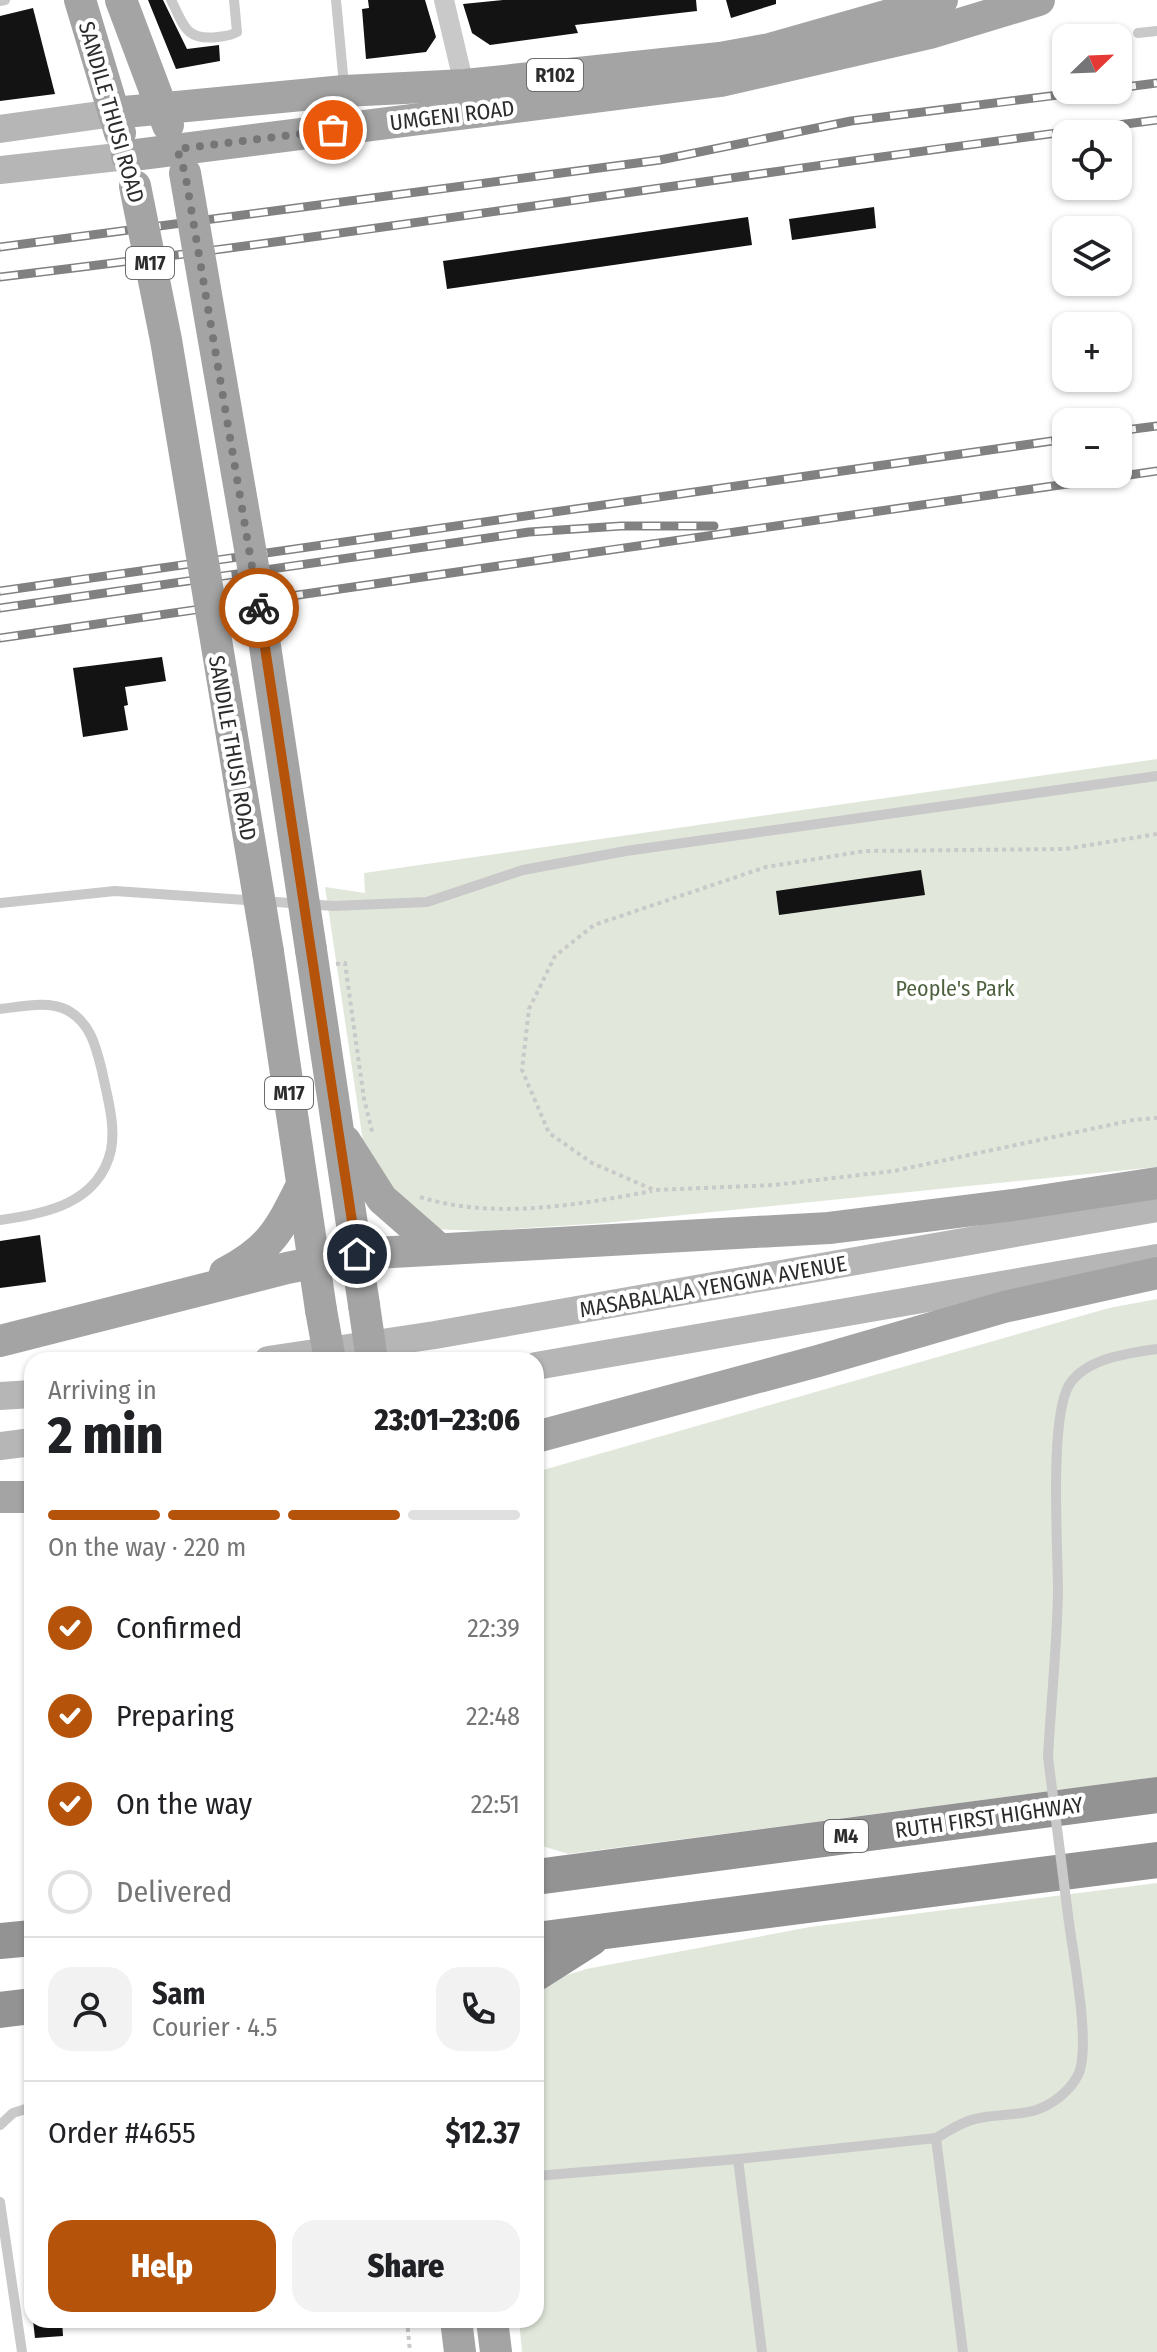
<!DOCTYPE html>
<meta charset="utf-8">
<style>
body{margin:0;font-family:"Fira Sans Condensed",sans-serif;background:#f2f2f2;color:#202124;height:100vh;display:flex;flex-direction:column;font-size:30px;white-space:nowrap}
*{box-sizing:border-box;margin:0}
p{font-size:26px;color:#757577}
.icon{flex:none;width:44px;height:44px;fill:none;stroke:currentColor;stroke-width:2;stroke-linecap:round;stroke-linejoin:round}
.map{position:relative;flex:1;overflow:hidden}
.drawer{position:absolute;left:24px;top:1352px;width:520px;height:976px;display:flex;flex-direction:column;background:#fff;border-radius:24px;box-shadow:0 2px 6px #0004}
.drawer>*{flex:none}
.needle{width:52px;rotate:67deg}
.tools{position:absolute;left:1052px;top:24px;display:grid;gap:16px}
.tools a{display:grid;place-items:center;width:80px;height:80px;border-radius:16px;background:#fff;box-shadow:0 2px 6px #0004;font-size:40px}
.pin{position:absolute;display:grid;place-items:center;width:68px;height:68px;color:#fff;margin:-34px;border:4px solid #fff;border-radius:50%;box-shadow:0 2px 8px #0007}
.courier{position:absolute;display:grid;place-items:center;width:80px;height:80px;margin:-40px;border:6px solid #b45309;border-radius:50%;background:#fff;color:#222;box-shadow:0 2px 10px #0007}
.overview em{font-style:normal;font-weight:800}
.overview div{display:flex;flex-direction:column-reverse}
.overview{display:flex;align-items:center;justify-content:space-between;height:136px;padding:0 24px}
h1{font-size:52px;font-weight:800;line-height:60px}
.bar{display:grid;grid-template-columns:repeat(4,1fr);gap:12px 8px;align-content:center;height:96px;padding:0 24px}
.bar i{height:10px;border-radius:6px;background:#e0e0e0}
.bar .on{background:#b45309}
.bar p{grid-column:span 4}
.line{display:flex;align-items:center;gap:20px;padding:0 24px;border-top:2px solid #e0e0e0}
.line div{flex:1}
.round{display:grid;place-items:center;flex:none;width:84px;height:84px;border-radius:24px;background:#f2f2f2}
ol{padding:0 24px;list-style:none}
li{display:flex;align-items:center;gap:24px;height:88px}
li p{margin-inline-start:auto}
li .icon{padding:8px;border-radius:50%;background:#b45309;color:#fff;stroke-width:4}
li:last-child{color:#757577}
li i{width:44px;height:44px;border:4px solid #e0e0e0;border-radius:50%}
.button{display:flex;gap:16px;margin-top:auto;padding:16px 24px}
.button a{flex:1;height:92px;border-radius:24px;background:#b45309;color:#fff;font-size:32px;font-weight:800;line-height:92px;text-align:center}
.button a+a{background:#f2f2f2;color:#202124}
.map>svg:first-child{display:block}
.green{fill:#e1e8db}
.building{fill:#131313}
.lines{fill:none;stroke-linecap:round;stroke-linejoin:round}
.path{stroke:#c9c9c9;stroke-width:4;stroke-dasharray:4 4;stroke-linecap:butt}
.lane{stroke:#c9c9c9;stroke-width:10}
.street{stroke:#c9c9c9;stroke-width:20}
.secondary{stroke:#b6b6b6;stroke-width:28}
.primary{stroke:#a4a4a4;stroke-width:32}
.highway{stroke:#939393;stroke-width:36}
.rail-casing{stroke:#818181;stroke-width:9}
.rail{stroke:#fff;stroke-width:6;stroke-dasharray:18;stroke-linecap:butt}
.lane-bridge{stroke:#c9c9c9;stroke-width:10}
.primary-bridge{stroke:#a4a4a4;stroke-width:32}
.done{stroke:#767676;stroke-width:8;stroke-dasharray:0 14.4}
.route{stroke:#b45309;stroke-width:10}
.labels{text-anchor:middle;stroke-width:8;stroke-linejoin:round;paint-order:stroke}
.shield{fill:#fff;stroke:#6b6b6b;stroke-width:2}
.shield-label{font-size:20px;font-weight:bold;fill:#2c2c2c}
.street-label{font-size:22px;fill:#2c2c2c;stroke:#fff}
.park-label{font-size:22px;fill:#4e613f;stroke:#fff}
</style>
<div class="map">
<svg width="1157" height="2352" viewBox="0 0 1157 2352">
<rect width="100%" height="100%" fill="#fff"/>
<g class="green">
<path d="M1157 759V1167L605 1223 483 1231 431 1229 393 1197 365 1155 325 887 365 893 364 873Z"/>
<path d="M1157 1299V1777L568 1854 536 1844V1472L1109 1308Z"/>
<path d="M1157 1883V2352H522L519 2320H536V1995L558 1978 586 1969 810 1927Z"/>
</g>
<g class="building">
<path d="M148 0H163L187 49 219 45 220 61 176 69Z"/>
<path d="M368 0H425L436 37 426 52 366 59 362 9 369 8Z"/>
<path d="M503 0H696L697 11 575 25 578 33 490 45 472 33 463 4Z"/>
<path d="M726 0H776V4L731 18Z"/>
<path d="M33 8 55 94 0 101V16Z"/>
<path d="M874 207 876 228 792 240 789 219Z"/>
<path d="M748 217 752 245 447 289 443 261Z"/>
<path d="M162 657 166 681 125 687 128 705 124 706 128 730 83 737 73 668Z"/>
<path d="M921 870 925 895 779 915 776 891Z"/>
<path d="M40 1235 46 1282 0 1288V1241Z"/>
<path d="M33 2320H62L63 2336 35 2338Z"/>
</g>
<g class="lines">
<g class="path">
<path d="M1157 834 1065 849 865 851 766 867 594 925 555 956 529 1009 522 1070 549 1133 592 1163 654 1190 774 1185 894 1171 1133 1120 1157 1118"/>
<path d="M336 964 345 963 364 1099 373 1135"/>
<path d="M420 1197C493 1220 578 1205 652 1191"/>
<path d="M407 2320 410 2352"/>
</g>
<g class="lane">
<path d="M171 0C184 25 185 41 218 37 225 36 230 36 237 32L234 0"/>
<path d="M336 0 344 85"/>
<path d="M0 1 5 0"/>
<path d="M1138 33 1157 31"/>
<path d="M0 903 115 891 334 906 427 902 523 870 626 851 1157 776"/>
<path d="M0 1009C20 1007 48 1000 67 1010 91 1023 96 1047 102 1071 107 1096 116 1125 111 1150 99 1203 46 1214 0 1220"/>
<path d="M1048 1757C1051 1702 1057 1647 1058 1592 1058 1547 1049 1420 1069 1385 1086 1358 1129 1353 1157 1349"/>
<path d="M0 2125 13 2113 32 2107"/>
<path d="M936 2138C949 2131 961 2122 975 2119 995 2114 1016 2116 1036 2110 1052 2105 1070 2091 1078 2075 1092 2046 1072 1950 1068 1915"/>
<path d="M738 2159 762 2352"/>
<path d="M536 2176 738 2159 936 2138 963 2352"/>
<path d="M0 2202 22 2352"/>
</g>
<path class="street" d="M444 0 466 93"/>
<g class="secondary">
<path d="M0 129 114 113"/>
<path d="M0 170 127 156"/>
<path d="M268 1360 435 1335 1157 1208"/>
<path d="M536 1366 1157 1258"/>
<path d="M0 1396 32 1394"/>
<path d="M0 1446 32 1442"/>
</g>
<g class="primary">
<path d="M80 0 120 133"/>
<path d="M121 0 168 125"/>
<path d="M114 113 344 91 465 85 720 58 770 49 942 0"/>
<path d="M127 156 721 81 930 33 1039 0"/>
<path d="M311 950 364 1305"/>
<path d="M268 952 321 1310"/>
<path d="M345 1141 382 1199 438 1248"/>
<path d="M225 1273C271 1249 280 1229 302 1185"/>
<path d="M0 1341 287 1268 357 1254 829 1228 1020 1204 1157 1183"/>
<path d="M536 1437 818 1361 1004 1307 1157 1273"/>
<path d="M0 1497H32"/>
<path d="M456 2320 460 2352"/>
<path d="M492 2320 496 2352"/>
</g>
<g class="highway">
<path d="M536 1877 1157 1795"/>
<path d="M536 1940 1157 1860"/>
<path d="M0 1941 32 1938"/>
<path d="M536 1973 591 1938"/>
<path d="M0 2010 32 2006"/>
</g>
<defs>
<g id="rail">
<path d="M1118 88 1157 83"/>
<path d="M0 247 660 160 851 121 1098 90"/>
<path d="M0 277C386 231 771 169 1157 120"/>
<path d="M1118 431 1157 426"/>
<path d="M0 591 1066 439"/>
<path d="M0 608 529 532 621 526H714"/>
<path d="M0 638 1157 471"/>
</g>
</defs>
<use href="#rail" class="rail-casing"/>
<use href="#rail" class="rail"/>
<path class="lane-bridge" d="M1048 1757 1068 1915"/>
<g class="primary-bridge">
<path d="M185 173 252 560 311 950"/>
<path d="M135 186 166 340 268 952"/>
<path d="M364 1305 372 1360"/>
<path d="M321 1310 330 1360"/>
</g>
</g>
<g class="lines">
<path class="done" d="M259 608 185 173 177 149 333 130"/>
<path class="route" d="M259 608 357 1254"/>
</g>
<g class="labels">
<g class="shield">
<rect x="527" y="59" width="56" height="32" rx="6"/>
<rect x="126" y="247" width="48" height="32" rx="6"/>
<rect x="265" y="1077" width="48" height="32" rx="6"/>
<rect x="824" y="1820" width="44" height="32" rx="6"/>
</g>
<g class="shield-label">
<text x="555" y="82">R102</text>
<text x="150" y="270">M17</text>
<text x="289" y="1100">M17</text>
<text x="846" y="1843">M4</text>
</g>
<g class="street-label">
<text transform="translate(112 112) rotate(74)" y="8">SANDILE THUSI ROAD</text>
<text transform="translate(452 115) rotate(-7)" y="8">UMGENI ROAD</text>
<text transform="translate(233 748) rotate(80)" y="8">SANDILE THUSI ROAD</text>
<text transform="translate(713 1286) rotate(-10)" y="8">MASABALALA YENGWA AVENUE</text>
<text transform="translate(989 1817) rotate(-8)" y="8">RUTH FIRST HIGHWAY</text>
</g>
<g class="park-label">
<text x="955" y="996">People's Park</text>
</g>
</g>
</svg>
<div class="tools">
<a><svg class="needle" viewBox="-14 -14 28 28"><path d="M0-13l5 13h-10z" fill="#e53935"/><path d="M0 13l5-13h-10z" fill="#757577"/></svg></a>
<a><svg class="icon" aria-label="locate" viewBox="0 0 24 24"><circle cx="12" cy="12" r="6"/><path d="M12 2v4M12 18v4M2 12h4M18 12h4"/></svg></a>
<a><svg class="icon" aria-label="layers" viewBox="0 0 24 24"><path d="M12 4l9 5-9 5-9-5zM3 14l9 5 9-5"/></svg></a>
<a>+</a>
<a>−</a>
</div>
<div class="pin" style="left:333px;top:130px;background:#ea580c"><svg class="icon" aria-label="bag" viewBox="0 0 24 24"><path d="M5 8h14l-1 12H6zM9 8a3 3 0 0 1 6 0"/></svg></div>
<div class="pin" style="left:357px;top:1254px;background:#1f2937"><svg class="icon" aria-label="home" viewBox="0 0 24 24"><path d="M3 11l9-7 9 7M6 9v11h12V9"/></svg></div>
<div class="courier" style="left:259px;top:608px"><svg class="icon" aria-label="bike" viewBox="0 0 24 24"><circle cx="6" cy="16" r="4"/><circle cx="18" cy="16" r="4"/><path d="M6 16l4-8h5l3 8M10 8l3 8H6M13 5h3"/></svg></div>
<section class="drawer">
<div class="overview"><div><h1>2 min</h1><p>Arriving in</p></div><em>23:01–23:06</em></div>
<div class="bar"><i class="on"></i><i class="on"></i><i class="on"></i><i></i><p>On the way · 220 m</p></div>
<ol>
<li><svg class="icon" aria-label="check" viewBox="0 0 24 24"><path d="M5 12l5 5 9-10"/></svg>Confirmed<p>22:39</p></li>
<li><svg class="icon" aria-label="check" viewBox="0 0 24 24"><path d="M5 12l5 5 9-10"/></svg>Preparing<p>22:48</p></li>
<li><svg class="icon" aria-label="check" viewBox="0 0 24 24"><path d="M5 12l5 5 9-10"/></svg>On the way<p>22:51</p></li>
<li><i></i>Delivered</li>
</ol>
<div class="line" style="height:144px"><a class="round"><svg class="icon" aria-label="person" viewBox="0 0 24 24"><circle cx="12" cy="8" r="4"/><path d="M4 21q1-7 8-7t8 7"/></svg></a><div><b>Sam</b><p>Courier · 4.5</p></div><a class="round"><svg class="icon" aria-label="phone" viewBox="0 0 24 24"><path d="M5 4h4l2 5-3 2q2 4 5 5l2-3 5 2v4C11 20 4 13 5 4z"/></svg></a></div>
<div class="line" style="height:104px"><div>Order #4655</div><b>$12.37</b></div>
<div class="button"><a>Help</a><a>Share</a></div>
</section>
</div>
